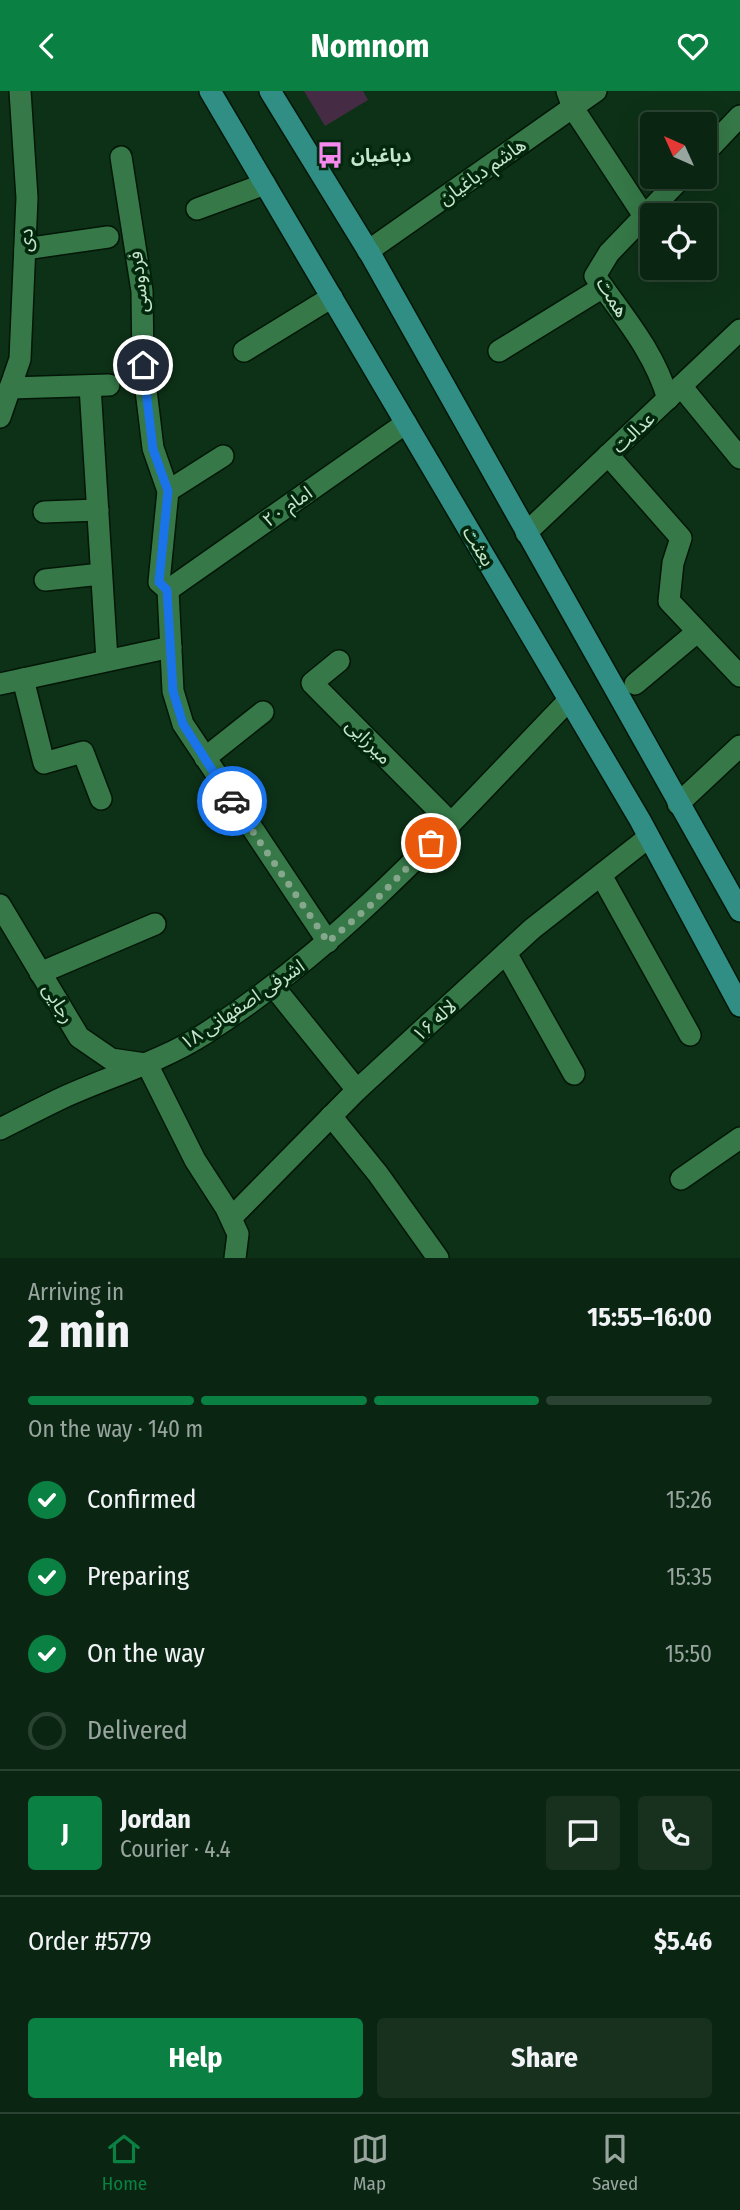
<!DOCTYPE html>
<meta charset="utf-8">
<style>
body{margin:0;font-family:"Fira Sans Condensed","Noto Sans Arabic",sans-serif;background:#18311f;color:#f1f3f6;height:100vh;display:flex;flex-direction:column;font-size:26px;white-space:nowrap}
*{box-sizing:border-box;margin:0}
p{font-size:23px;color:#99a59f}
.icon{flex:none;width:38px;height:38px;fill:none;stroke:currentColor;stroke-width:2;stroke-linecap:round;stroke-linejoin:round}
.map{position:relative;height:1167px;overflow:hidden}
.side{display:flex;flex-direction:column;background:#0a2511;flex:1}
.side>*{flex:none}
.needle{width:46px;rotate:315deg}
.buttons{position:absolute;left:640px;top:21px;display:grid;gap:14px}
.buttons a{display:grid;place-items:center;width:77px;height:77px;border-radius:7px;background:#0a2511;box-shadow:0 7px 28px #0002,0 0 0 2px #2a4231;font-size:35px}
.pin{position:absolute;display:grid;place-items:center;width:60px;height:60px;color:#fff;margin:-30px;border:4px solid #fff;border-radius:50%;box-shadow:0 2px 7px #0007}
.courier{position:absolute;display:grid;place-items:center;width:70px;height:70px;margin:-35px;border:5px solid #1a73e8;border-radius:50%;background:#fff;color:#222;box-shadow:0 2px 9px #0007}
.headline em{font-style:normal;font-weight:700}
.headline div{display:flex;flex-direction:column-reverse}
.headline{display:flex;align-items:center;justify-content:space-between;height:119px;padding:0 28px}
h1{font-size:46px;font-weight:700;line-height:52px}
.bar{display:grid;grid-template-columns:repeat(4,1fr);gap:10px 7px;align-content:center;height:84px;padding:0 28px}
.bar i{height:9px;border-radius:5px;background:#2a4231}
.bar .current{background:#0b8043}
.bar p{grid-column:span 4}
.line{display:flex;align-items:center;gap:18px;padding:0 28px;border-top:2px solid #2a4231}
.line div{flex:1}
.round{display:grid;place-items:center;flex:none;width:74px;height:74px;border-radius:7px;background:#18311f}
ol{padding:0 28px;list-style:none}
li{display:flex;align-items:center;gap:21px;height:77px}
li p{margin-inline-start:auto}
li .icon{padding:7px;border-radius:50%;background:#0b8043;color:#fff;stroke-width:4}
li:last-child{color:#99a59f}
li i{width:38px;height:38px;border:4px solid #2a4231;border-radius:50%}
.button{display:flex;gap:14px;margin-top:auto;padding:14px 28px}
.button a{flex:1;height:80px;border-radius:7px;background:#0b8043;color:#fff;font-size:28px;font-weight:700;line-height:80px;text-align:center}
.button a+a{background:#18311f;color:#f1f3f6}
header{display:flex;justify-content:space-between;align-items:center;height:91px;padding:0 28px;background:#0b8043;color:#fff;font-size:32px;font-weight:700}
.dock{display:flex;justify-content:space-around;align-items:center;height:98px;border-top:2px solid #2a4231;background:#0a2511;font-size:19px;color:#99a59f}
.dock a{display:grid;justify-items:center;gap:4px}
.dock .current{color:#0b8043}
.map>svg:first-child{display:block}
.green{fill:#462b44}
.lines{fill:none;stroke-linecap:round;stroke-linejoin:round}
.minor-casing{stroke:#031607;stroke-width:24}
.tertiary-casing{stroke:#031607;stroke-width:24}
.primary-casing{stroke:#031607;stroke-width:24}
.minor{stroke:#367847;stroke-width:21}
.tertiary{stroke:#367847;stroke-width:21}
.primary{stroke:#308e84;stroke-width:21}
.done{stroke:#85a78b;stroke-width:7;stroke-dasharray:0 12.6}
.route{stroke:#1a73e8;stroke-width:9}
.labels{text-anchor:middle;stroke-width:7;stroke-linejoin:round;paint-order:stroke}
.poi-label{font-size:19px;font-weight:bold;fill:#c5e6ca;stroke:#03270d;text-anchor:start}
.street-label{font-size:19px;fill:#c5e6ca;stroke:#03270d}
</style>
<header><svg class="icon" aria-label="back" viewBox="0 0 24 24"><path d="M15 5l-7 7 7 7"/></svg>Nomnom<svg class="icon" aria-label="heart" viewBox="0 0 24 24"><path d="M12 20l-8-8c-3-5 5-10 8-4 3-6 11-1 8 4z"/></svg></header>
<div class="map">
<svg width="740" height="1167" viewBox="0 0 740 1167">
<rect width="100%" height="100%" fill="#0d3117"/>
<path class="green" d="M304 0H363L368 9 325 35Z"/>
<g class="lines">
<defs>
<g id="minor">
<path d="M567 0 573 17 644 125"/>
<path d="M705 62 740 25"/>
<path d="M121 66 142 200 143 274 153 357 168 400 159 491 168 499 173 600 183 633 328 851"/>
<path d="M197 118 265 93"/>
<path d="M25 158 108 146"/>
<path d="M244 260 332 206"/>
<path d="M499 260 603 196"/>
<path d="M90 295 107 569"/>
<path d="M681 295 740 367"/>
<path d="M10 297 109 294"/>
<path d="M668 308C654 260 623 225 595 185L609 162 682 86"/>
<path d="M0 326 20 268 27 107 20 0"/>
<path d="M608 364 681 447 673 472 669 510 740 585"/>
<path d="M168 400 223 365"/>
<path d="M44 421 98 419"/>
<path d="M526 442 740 239"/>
<path d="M45 489 101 483"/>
<path d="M168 499 406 332"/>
<path d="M339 570 312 592 451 732"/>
<path d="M23 588 44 672 83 661 101 708"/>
<path d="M0 593 171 556"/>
<path d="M635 593 697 541"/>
<path d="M205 667 263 621"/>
<path d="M678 713 740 655"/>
<path d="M601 784 690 944"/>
<path d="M0 814 79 946 111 968 145 973"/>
<path d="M506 862 574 983"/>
<path d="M40 882 155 833"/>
<path d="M274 896 357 999"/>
<path d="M147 973 195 1069 226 1117 238 1143 235 1167"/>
<path d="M331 1025 378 1083 438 1167"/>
<path d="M0 1038C20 1028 41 1017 62 1007 110 985 161 971 206 942 346 852 455 727 569 609"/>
<path d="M681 1088 740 1047"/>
<path d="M231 1127 357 999 532 838 649 746"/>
</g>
<path id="tertiary" d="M368 160 596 0"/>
<g id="primary">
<path d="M210 0 640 729 740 915"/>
<path d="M270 0 372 166 740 820"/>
</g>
</defs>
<use href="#minor" class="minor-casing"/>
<use href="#tertiary" class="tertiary-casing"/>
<use href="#primary" class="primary-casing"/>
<use href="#minor" class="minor"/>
<use href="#tertiary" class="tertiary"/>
<use href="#primary" class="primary"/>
</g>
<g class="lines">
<path class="done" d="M232 710 328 851 373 812 431 752"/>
<path class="route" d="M143 274 153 358 168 400 159 491 167 499 173 600 183 633 232 710"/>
</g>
<defs>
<symbol id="bus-bare" viewBox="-9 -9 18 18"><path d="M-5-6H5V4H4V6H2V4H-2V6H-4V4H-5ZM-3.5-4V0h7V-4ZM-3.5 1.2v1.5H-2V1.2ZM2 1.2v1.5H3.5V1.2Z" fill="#f589ee" stroke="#03270d" stroke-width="2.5" paint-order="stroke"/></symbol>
</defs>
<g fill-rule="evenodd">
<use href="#bus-bare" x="311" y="45" width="38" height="38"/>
</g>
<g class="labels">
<g class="poi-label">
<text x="351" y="71">دباغیان</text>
</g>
<g class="street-label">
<text transform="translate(482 80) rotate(-35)" y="7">هاشم دباغیان</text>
<text transform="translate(25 149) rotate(-87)" y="7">دی</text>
<text transform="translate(138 191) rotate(-96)" y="7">فردوسی</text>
<text transform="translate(613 206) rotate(58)" y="7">همت</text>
<text transform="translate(633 341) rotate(-43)" y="7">عدالت</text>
<text transform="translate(287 415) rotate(-35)" y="7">امام ۲۰</text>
<text transform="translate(479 455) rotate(59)" y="7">بعثت</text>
<text transform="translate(369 650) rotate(45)" y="7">میرزایی</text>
<text transform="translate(59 912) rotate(59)" y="7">رجایی</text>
<text transform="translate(242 913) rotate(-34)" y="7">اشرفی اصفهانی ۱۸</text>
<text transform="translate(434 929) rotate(-42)" y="7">لاله ۱۶</text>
</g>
</g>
</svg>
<div class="buttons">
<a><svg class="needle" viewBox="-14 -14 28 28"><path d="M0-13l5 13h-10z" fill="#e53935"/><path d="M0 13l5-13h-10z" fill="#99a59f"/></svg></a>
<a><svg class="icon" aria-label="locate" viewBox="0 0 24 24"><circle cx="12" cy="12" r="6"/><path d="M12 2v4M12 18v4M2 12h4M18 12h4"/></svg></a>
</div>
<div class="pin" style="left:431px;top:752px;background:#ea580c"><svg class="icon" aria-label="bag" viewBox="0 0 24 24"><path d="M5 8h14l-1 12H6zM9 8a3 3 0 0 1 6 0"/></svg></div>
<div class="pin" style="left:143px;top:274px;background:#1f2937"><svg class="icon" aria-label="home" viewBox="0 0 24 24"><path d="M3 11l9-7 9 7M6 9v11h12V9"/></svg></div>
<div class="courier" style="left:232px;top:710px"><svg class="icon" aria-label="car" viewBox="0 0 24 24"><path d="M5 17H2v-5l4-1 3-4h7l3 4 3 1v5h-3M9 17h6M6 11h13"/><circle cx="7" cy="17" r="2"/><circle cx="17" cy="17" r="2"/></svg></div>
</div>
<section class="side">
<div class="headline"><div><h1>2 min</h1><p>Arriving in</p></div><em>15:55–16:00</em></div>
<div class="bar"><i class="current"></i><i class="current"></i><i class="current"></i><i></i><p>On the way · 140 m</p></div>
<ol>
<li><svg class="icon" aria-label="check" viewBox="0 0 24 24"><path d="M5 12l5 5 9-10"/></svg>Confirmed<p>15:26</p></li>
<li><svg class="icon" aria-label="check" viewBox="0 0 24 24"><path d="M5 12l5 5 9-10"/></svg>Preparing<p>15:35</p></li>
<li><svg class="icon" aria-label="check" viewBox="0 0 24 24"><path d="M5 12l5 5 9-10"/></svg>On the way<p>15:50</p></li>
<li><i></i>Delivered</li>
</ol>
<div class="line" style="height:126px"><b class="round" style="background:#0b8043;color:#fff">J</b><div><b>Jordan</b><p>Courier · 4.4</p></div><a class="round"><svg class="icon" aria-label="chat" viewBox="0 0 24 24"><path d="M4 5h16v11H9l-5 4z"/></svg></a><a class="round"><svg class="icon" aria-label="phone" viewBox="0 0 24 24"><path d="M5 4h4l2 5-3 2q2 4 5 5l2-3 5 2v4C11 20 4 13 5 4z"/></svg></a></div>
<div class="line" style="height:91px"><div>Order #5779</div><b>$5.46</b></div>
<div class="button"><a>Help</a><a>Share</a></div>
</section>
<nav class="dock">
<a class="current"><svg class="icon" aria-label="home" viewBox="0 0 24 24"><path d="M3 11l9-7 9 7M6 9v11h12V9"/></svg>Home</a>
<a><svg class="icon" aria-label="map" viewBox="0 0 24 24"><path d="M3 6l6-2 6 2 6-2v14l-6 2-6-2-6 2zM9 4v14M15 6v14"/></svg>Map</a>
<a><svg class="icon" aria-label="saved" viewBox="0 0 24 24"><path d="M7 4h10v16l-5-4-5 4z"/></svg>Saved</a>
</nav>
